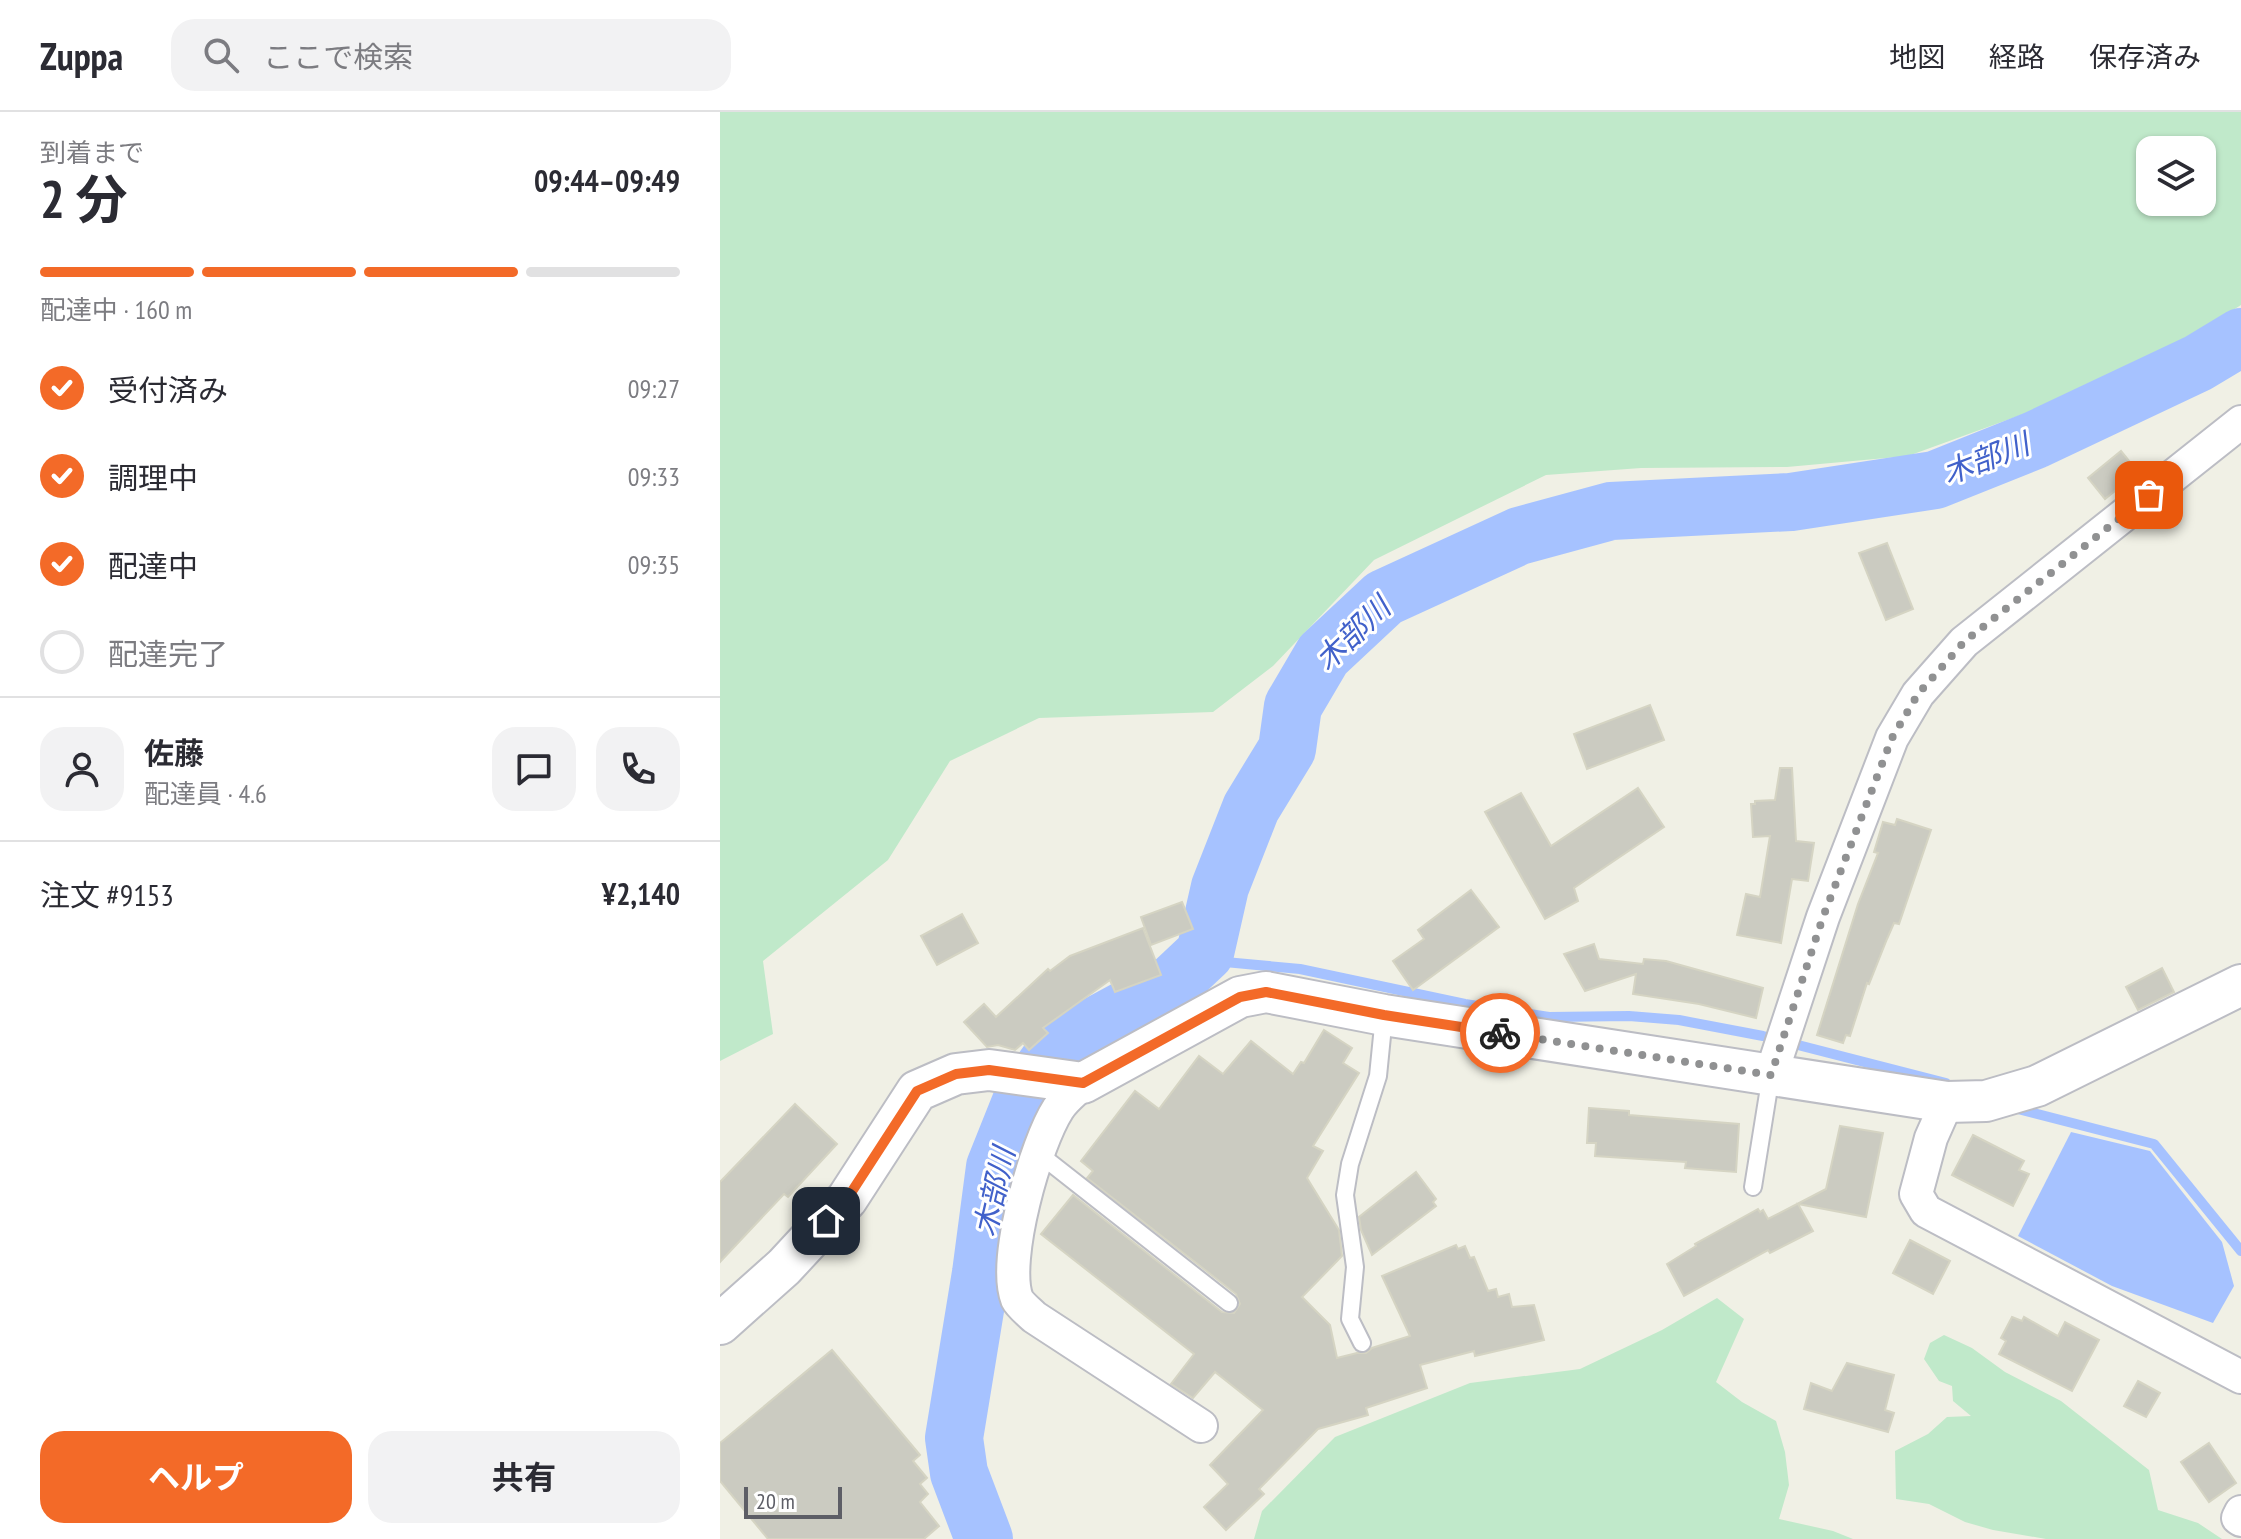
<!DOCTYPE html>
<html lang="ja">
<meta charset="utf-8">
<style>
body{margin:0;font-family:"PT Sans Narrow","Noto Sans JP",sans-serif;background:#f2f2f3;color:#2b2b33;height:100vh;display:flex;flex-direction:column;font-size:30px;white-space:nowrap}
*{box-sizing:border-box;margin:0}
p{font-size:26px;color:#7c7c81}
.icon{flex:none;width:44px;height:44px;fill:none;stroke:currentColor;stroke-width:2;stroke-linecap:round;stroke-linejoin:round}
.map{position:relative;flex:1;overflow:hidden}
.side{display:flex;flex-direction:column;background:#fff;width:720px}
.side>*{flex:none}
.tools{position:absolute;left:1416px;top:24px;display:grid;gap:16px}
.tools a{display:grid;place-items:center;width:80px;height:80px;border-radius:16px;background:#fff;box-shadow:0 2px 6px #0004;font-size:40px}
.scale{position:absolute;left:24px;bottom:20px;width:98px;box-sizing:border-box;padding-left:8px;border:4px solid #5d5e66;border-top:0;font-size:22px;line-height:28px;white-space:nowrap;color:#5d5e66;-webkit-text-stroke:6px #fff;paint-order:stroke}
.pin{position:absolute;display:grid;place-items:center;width:68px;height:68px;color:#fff;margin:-34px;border-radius:16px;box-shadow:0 4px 12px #0006}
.courier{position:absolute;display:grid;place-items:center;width:80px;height:80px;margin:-40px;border:6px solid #f36a28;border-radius:50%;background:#fff;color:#222;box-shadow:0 2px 10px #0007}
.headline em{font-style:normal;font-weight:700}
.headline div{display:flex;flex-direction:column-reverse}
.headline{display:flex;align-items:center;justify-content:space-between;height:136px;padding:0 40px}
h1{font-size:52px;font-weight:700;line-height:60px}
.bar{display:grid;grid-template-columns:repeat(4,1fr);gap:12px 8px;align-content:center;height:96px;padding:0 40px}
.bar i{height:10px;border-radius:6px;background:#e1e1e2}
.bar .on{background:#f36a28}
.bar p{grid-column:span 4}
.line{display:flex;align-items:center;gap:20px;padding:0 40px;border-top:2px solid #e1e1e2}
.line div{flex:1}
.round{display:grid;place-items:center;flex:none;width:84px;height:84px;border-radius:24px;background:#f2f2f3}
ol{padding:0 40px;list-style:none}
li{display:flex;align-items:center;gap:24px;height:88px}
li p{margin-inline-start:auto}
li .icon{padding:8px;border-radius:50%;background:#f36a28;color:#fff;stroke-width:4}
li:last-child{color:#7c7c81}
li i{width:44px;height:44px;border:4px solid #e1e1e2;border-radius:50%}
.action{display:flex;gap:16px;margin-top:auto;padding:16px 40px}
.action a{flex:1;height:92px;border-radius:24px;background:#f36a28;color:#fff;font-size:32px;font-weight:700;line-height:92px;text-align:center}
.action a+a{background:#f2f2f3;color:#2b2b33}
header{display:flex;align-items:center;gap:48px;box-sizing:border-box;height:112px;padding:0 40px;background:#fff;border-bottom:2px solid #e1e1e2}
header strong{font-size:38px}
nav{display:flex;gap:44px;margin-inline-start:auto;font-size:28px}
.search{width:560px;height:72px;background:#f2f2f3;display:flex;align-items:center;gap:20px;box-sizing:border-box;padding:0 28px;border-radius:24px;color:#7c7c81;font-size:30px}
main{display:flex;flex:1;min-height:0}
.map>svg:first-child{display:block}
.green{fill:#c0e9ca;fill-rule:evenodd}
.water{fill:#a6c2ff}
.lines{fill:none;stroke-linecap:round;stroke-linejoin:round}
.stream{stroke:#a6c2ff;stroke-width:10}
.river{stroke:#a6c2ff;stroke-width:58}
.building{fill:#cbcbc1;stroke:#d5d4c3;stroke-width:2}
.service-casing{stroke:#bcbdc4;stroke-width:20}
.minor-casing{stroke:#bcbdc4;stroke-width:36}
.tertiary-casing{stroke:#bcbdc4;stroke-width:44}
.service{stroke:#fff;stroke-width:16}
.minor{stroke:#fff;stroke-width:32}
.tertiary{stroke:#fff;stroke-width:40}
.done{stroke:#909192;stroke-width:8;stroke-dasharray:0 14.4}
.route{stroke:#f36a28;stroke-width:10}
.labels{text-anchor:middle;stroke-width:6;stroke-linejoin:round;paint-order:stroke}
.water-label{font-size:30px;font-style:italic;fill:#4161ca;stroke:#fff}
</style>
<header>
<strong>Zuppa</strong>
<div class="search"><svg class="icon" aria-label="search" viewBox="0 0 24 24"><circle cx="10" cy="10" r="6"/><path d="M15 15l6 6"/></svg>ここで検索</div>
<nav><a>地図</a><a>経路</a><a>保存済み</a></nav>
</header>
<main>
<section class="side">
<div class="headline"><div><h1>2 分</h1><p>到着まで</p></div><em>09:44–09:49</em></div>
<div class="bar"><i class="on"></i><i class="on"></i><i class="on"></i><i></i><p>配達中 · 160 m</p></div>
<ol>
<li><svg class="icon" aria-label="check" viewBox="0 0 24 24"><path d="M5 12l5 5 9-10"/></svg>受付済み<p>09:27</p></li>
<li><svg class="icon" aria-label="check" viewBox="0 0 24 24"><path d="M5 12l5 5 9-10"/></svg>調理中<p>09:33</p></li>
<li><svg class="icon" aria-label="check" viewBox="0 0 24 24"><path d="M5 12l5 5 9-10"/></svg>配達中<p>09:35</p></li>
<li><i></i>配達完了</li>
</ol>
<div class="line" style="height:144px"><a class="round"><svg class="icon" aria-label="person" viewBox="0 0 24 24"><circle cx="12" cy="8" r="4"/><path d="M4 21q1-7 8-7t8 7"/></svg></a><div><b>佐藤</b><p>配達員 · 4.6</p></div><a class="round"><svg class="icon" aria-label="chat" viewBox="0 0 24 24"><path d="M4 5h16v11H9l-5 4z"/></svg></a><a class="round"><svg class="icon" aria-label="phone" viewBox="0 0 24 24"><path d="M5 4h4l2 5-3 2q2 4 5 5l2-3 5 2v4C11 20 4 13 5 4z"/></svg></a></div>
<div class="line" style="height:104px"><div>注文 #9153</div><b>¥2,140</b></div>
<div class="action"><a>ヘルプ</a><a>共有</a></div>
</section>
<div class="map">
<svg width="1521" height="1427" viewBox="0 0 1521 1427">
<rect width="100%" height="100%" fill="#f0f0e5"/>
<g class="green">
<path d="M0 0H1521V193L1475 222 1326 294 1188 344 1067 355 921 356 826 363 654 448 553 554 493 600 319 606 230 649 168 748 43 849 53 922 0 949ZM1482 38V90H1430V38Z"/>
<path d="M997 1186 1024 1207 996 1270 1022 1290 1056 1309 1065 1340 1069 1373 1059 1407 1113 1419 1133 1427H534L542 1399 615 1325 750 1271 860 1257 942 1218Z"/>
<path d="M1224 1223 1252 1236 1285 1260 1341 1289 1429 1358 1438 1398 1478 1411 1502 1427H1326L1273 1418 1245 1410 1209 1392 1176 1387 1175 1339 1208 1322 1227 1305 1251 1304 1233 1289 1232 1274 1219 1269 1204 1247 1210 1231Z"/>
</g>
<path class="water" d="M1351 1020 1430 1039 1502 1130 1514 1174 1493 1211 1392 1174 1298 1124Z"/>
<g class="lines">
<g class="stream">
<path d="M485 841 505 850 580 857 745 892 829 905 909 904 959 908 1043 924 1226 971"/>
<path d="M1290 995 1434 1032 1521 1139"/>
</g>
<path class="river" d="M264 1427 239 1361 234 1326 261 1161 275 1055 303 985 333 943 377 913 451 873 485 841 500 775 531 696 567 637 573 594 603 543 664 486 799 424 891 399 1071 390 1215 368 1315 328 1478 251 1521 225"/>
</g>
<g class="building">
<path d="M1401 339 1418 360 1385 387 1368 366Z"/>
<path d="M1167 431 1193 497 1166 508 1139 441Z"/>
<path d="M930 593 944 628 867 657 854 622Z"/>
<path d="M1060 656H1072L1076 729 1094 731 1088 769 1072 767 1061 831 1017 823 1026 782 1040 785 1050 724 1033 725 1031 692H1035V689L1055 688Z"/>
<path d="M918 676 944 715 854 776 858 789 825 807 765 700 801 681 831 734Z"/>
<path d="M1177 707 1211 718 1179 812 1174 811 1167 827 1149 872 1147 871 1130 924 1126 923 1123 931 1097 923 1138 792 1158 741 1154 740 1163 710 1175 713Z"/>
<path d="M751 778 779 815 693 878 673 849 704 827 698 818Z"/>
<path d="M462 790 473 817 431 833 421 805Z"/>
<path d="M242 802 258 831 217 853 201 824Z"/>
<path d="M423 816 441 863 395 880 390 868 323 916 328 921 309 938 303 931 295 938 278 933 267 935 244 910 264 892 276 905 328 857 330 859 350 844Z"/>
<path d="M874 832 879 847 923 852 924 847 946 849 1043 876 1036 906 979 892 913 882 916 862 865 879 844 842Z"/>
<path d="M1442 856 1454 880 1418 898 1406 875Z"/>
<path d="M604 918 632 936 623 951 639 961 593 1034 603 1039 587 1066 619 1118 622 1144 582 1185 610 1213 617 1246 637 1241H646L652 1236 690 1224 662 1164 736 1133 738 1137 745 1134 750 1146 754 1145 768 1179 776 1177 778 1185 789 1182 792 1195 814 1193 824 1228 755 1244 754 1239 700 1253 707 1276 646 1296 648 1303 598 1317 539 1377 544 1382 506 1418 484 1395 508 1372 490 1353 543 1298 495 1260 473 1286 451 1272 474 1242 321 1122 353 1083 502 1200 514 1201 520 1192 516 1182 367 1066 373 1059 361 1049 415 979 439 997 479 944 503 962 531 929 573 962 581 950 584 951Z"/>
<path d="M75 992 117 1032 68 1085 64 1082 0 1150V1070Z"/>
<path d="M869 996 909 999V1003L1019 1012 1016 1060 965 1056 966 1050 875 1044 876 1031H867Z"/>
<path d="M1120 1014 1163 1021 1146 1105 1078 1092 1093 1119 1050 1141 1048 1138 964 1184 947 1152 976 1134 975 1132 1038 1097 1040 1100 1043 1098 1048 1107 1106 1077Z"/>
<path d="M1253 1023 1304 1049 1299 1058 1309 1062 1293 1094 1232 1063Z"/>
<path d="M696 1060 716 1087 713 1090 716 1094 652 1143 641 1118 639 1105Z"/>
<path d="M1190 1128 1230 1149 1213 1182 1173 1161Z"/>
<path d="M1292 1205 1302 1209 1304 1205 1338 1224 1345 1210 1379 1228 1352 1279 1279 1242 1286 1229 1281 1226Z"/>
<path d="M112 1238 200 1343 193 1349 207 1366 200 1372 208 1382 200 1390 219 1414 204 1427H48L0 1369V1331Z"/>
<path d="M1127 1251 1174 1263 1165 1298 1174 1301 1168 1320 1084 1297 1091 1271 1112 1279Z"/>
<path d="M1418 1269 1440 1281 1426 1305 1404 1294Z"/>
<path d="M1489 1331 1516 1371 1489 1390 1461 1350Z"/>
</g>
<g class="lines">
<defs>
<g id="service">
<path d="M318 1041 509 1191"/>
<path d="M1033 1075 1051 963"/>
<path d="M642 1231 630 1207 635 1155 625 1083 630 1052 658 964 664 904"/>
</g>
<g id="minor">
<path d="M1051 963 1103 805 1172 626 1198 582 1244 530 1521 310"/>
<path d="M363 971C355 979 344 987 338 997 316 1031 282 1148 297 1187 300 1193 308 1199 314 1205L481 1314"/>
<path d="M1227 990 1211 1026 1196 1082 1206 1099 1521 1265"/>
<path d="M1521 1400 1518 1406 1521 1408"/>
</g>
<path id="tertiary" d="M0 1212 64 1155 127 1087 197 979 236 962 269 958 363 971 520 885 546 880 664 903 1227 990 1266 989 1317 974 1521 873"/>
</defs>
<use href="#service" class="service-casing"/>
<use href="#minor" class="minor-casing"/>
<use href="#tertiary" class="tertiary-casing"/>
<use href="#service" class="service"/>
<use href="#minor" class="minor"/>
<use href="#tertiary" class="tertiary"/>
</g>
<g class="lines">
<path class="done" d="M780 921 1051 963 1103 805 1172 626 1198 582 1244 530 1429 383"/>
<path class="route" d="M106 1109 127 1087 197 979 236 962 269 958 363 971 520 885 546 880 664 903 780 921"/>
</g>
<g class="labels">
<g class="water-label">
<text transform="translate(1266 347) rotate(-21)" y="10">木部川</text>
<text transform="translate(633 522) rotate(-44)" y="10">木部川</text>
<text transform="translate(275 1080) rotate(-77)" y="10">木部川</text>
</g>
</g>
</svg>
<div class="tools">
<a><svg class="icon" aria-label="layers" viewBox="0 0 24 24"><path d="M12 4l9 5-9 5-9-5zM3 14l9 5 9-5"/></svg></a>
</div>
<div class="scale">20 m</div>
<div class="pin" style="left:1429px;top:383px;background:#ea580c"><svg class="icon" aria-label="bag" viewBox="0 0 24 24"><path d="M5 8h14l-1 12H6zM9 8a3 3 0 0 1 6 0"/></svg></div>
<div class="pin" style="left:106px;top:1109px;background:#1f2937"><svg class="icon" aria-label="home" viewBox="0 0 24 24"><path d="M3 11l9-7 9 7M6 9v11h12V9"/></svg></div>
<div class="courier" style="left:780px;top:921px"><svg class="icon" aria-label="bike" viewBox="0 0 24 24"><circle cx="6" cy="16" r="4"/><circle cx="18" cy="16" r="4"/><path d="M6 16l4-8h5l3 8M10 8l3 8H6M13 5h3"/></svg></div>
</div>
</main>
